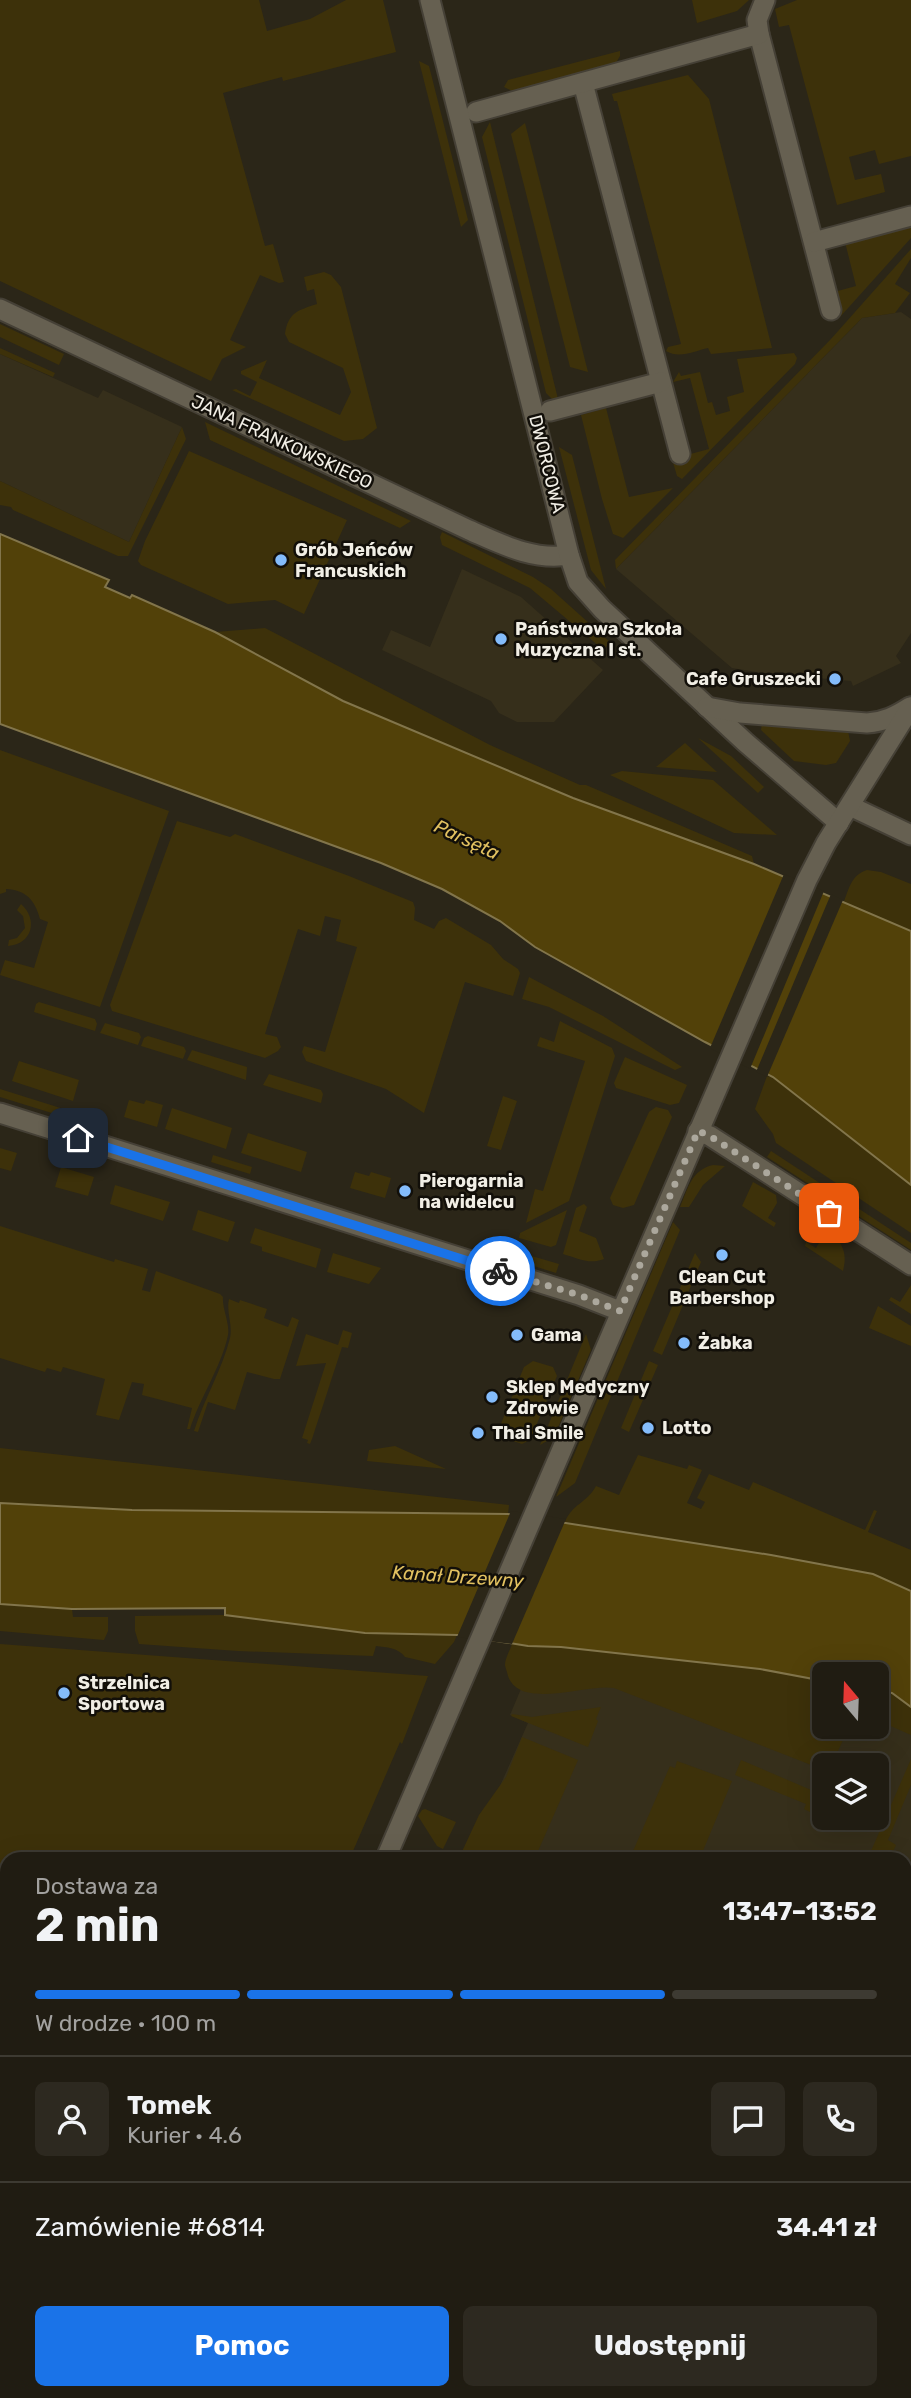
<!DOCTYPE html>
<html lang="pl">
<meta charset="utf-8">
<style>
body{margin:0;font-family:Rubik,sans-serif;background:#2d2920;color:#f1f3f6;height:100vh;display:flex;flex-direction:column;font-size:26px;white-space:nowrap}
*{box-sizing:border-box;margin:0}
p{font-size:23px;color:#a2a19f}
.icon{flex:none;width:38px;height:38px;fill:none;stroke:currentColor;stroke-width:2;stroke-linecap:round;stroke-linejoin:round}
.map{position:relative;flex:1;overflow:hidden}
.sheet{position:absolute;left:0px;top:1852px;width:912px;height:548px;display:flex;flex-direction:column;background:#201c12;border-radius:21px 21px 0 0;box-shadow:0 7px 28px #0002,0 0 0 2px #3d3a32}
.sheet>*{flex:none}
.needle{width:46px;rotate:341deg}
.tools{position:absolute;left:812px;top:1662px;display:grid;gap:14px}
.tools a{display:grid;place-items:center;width:77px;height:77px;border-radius:10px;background:#201c12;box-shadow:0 7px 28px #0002,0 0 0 2px #3d3a32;font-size:35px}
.pin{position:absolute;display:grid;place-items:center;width:60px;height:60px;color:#fff;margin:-30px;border-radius:14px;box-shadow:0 4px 10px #0006}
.courier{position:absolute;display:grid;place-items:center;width:70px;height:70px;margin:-35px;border:5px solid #1a73e8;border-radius:50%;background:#fff;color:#222;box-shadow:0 2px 9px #0007}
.headline em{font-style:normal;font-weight:700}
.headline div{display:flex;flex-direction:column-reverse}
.headline{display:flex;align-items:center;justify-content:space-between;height:119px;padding:0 35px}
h1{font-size:46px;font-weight:700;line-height:52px}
.bar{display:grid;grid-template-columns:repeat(4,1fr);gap:10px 7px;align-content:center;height:84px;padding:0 35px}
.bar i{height:9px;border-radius:5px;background:#3d3a32}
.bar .on{background:#1a73e8}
.bar p{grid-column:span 4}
.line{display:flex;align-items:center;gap:18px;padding:0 35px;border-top:2px solid #3d3a32}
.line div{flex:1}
.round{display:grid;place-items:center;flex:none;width:74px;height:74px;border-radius:10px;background:#2d2920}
.button{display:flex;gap:14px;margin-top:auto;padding:14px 35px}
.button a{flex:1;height:80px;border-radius:10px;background:#1a73e8;color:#fff;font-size:28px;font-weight:700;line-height:80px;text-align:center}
.button a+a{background:#2d2920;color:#f1f3f6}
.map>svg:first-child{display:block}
.built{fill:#362f1b;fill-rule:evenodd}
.green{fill:#3d310a}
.water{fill:#524109;stroke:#82754b;stroke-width:2}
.pier{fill:#2b2618}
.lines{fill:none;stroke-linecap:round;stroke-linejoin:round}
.minor-casing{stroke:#454036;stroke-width:23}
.tertiary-casing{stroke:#454036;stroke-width:23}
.minor{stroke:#666051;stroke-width:19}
.tertiary{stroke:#666051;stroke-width:19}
.done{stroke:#aca89d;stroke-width:7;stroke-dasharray:0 12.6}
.route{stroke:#1a73e8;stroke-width:9}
.poi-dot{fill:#84bcfb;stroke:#120f09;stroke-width:2.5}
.labels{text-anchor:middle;stroke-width:5;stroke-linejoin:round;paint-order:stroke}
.street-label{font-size:18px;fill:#f1eee5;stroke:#120f09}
.poi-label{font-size:18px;font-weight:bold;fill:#f1eee5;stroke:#120f09;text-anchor:start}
.water-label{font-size:19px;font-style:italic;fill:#e2c160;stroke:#120f09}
</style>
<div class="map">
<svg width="911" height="2398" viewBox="0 0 911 2398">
<rect width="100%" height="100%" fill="#2b2618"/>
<g class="built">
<path d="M901 312 911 319V633L896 656 901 663 853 686 851 681 769 674 732 668 616 569 862 318Z"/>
<path d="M0 354 98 398 103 390 182 427 129 542 0 481Z"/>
<path d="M462 569 521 597 603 670 554 722H517L499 713 491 701 382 650 391 630 430 647Z"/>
<path d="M526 1664 824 1727H877V1712L911 1725V2398H228L230 2392H905V1858H468L528 1723 510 1715 526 1677ZM824 1766H877V1818H824Z"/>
</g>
<g class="green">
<path d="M0 0H259L267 31 310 19 346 0H383L396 52 283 81 282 77 223 93 265 246 273 244 284 282 279 283 260 275 230 340 246 347 222 359 211 381 0 281Z"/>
<path d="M692 0H749L737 11 697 23Z"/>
<path d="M797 0H911V156L879 164 875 150 849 157 855 180 881 174 885 192 837 205 789 25 779 27 775 9Z"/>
<path d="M620 51V56L614 66 516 93 504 87 508 80Z"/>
<path d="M419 61 429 66 468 220 461 227Z"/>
<path d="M688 75 709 99 772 348 711 354 708 348C695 351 679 359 666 351L668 347 681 344 617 101H614L612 94Z"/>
<path d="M490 122 558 399 553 400 546 393 482 137Z"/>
<path d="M525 123 588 372 570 367 511 134Z"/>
<path d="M911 225V238L840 317 834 292 856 286 845 242Z"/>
<path d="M911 249V258L895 284 910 293 895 313 862 318 616 569 615 560 831 339Z"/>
<path d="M324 272 331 275 341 287 377 428 363 439 344 441 232 390 236 389 250 396 257 382 241 374V371L267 360 259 378 340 415 351 392 343 368 289 342 285 334C288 312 299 310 317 304L314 289 307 291 304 277Z"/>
<path d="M0 324 64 354 59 365 0 337Z"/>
<path d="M0 348 55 373 53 377 0 354Z"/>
<path d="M794 353 797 358 795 364 682 479 677 476 672 459 709 449 690 378 673 382 679 372 681 376 700 372 708 403 712 402 716 415 730 411 727 397 744 392 737 359Z"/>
<path d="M606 408 629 497 673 488 623 538 613 534 602 499 581 415Z"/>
<path d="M205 422 411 521 400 528 210 440Z"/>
<path d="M182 427 186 439 128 556H118L13 510 11 507 0 505V481L129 542Z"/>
<path d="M559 447 572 455 606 589 591 570Z"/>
<path d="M189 451 347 520 304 614 275 600 228 604 141 565 138 561 145 541Z"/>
<path d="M442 532 533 577 551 589 610 642 605 648 600 647 530 588 442 545 440 537Z"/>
<path d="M265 628 490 745 580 785H586L752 856 754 864 573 798 343 701 215 632Z"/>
<path d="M762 723 848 731 850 741 836 763 826 765 794 761 761 730Z"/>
<path d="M698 738 731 756 764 787 758 793Z"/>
<path d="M685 743 717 772 656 767Z"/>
<path d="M0 750 169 811 100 1007 0 975 5 960 34 968 48 922 40 919C35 900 26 890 6 889V892L0 894Z"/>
<path d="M622 771 713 780 777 835 734 833 610 775Z"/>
<path d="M177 821 230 837 235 834 349 876 413 902 415 908 414 920 434 929 439 921 446 918 491 945 503 959 518 969 520 973 513 996 465 982 424 1113 386 1089 306 1061 302 1052 304 1046 325 1052 357 947 336 941 341 920 325 916 320 936 298 929 265 1034 277 1037 281 1047 278 1051 265 1058 112 1011 110 1005Z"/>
<path d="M867 870 881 872 911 884V931L843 904C849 889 851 875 867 870Z"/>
<path d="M21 904C38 919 33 944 8 946L9 940 17 938 25 928 23 916 17 910Z"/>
<path d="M529 977 603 1016 682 1067 675 1070 549 1007 522 999Z"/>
<path d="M39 1002 95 1019 97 1024 95 1031 34 1012 36 1004Z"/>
<path d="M560 1021 612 1048 615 1056 569 1201 526 1223 535 1189 543 1191 585 1061 537 1046 540 1037 554 1042Z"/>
<path d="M105 1023 139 1033 141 1037 138 1045 100 1033Z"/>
<path d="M148 1036 184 1047 186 1051 183 1059 141 1046 144 1038Z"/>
<path d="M192 1050 247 1067 246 1080 187 1060Z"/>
<path d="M625 1057 687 1085 679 1103 670 1105 616 1088 614 1083Z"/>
<path d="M19 1061 79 1080 73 1101 12 1081Z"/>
<path d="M269 1074 321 1090 323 1094 321 1103 263 1085Z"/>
<path d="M767 1076 773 1077 911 1185V1233L776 1143 773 1134 755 1109Z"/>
<path d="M0 1089 70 1111 68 1118 0 1097Z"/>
<path d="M503 1096 517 1101 501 1150 487 1146Z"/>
<path d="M129 1100 144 1104 146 1100 163 1105 157 1127 124 1117Z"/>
<path d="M656 1107 668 1110 672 1117 634 1205 623 1208 613 1205 610 1198 649 1112Z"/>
<path d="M172 1108 232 1128 226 1149 165 1129Z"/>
<path d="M248 1133 307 1152 301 1172 241 1153Z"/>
<path d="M0 1148 17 1153 11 1171 0 1168Z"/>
<path d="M771 1151 911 1243V1250L767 1157Z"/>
<path d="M213 1155 252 1167 250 1174 211 1162Z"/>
<path d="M713 1165 725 1166 703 1185 689 1207H680C688 1189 691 1170 713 1165Z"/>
<path d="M61 1167 94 1177 88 1196 55 1187Z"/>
<path d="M355 1172 369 1176 371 1172 391 1178 385 1198 350 1188Z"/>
<path d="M753 1182 776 1195 777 1203 768 1218 776 1223 774 1227 742 1206Z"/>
<path d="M115 1185 170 1202 163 1221 110 1204Z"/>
<path d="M584 1204 587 1207 579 1231 596 1238 604 1259C589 1265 577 1258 563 1254L576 1208Z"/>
<path d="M198 1210 235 1222 228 1242 192 1230Z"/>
<path d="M567 1210 556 1245 551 1247 519 1238 520 1233Z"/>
<path d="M673 1222 680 1230 575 1483 556 1497Z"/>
<path d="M0 1226 114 1262 115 1259 148 1269 142 1290 150 1292 156 1271 220 1294 223 1297C222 1309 230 1323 228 1335 221 1368 200 1397 190 1429H187L192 1408 142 1395 144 1384 132 1382 119 1420 96 1415 105 1379 63 1367 61 1372 47 1368 45 1372 0 1358Z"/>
<path d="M255 1228 321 1249 316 1268 262 1251V1247L250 1243Z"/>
<path d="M830 1230C842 1243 848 1253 843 1271L805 1246 806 1242 816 1248 824 1234Z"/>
<path d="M518 1252 559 1264 556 1273 521 1262Z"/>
<path d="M333 1253 381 1268 369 1284 327 1272Z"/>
<path d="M695 1253 701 1262 662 1355 653 1351Z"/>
<path d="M911 1285V1314L889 1300 891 1297 900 1302Z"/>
<path d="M229 1299 239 1303 240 1300 267 1309 264 1318 288 1327 292 1317 299 1320 280 1379H274L247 1372 235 1410 208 1402 198 1432 194 1431C204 1399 222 1370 230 1338 233 1325 226 1312 229 1299Z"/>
<path d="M878 1306 911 1326V1346L869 1328Z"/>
<path d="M343 1330 352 1333 348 1348 342 1347 312 1439 310 1444 307 1443 308 1440 302 1438 326 1363 296 1366 306 1334 338 1345Z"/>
<path d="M586 1334 591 1350 554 1437 540 1445Z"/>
<path d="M533 1361 553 1367 557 1376 530 1440 522 1444 504 1438 500 1426 524 1367Z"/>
<path d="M649 1361 658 1365 629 1432 621 1428Z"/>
<path d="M395 1446 446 1469 367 1461 369 1450Z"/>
<path d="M0 1448 509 1505 508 1514 132 1510 0 1503Z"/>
<path d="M638 1455 687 1469 689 1465 702 1470 687 1503 701 1509 705 1502 697 1498 709 1474 749 1490 753 1482 865 1530 874 1510 877 1511 868 1532 911 1550V1591L872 1574 771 1555 565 1522C572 1504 587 1503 596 1486L619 1495Z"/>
<path d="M0 1604 72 1609 73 1617H108V1631L104 1640 0 1631Z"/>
<path d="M225 1615 365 1633 457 1635 454 1642 435 1664 405 1657C399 1648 386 1647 376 1646L373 1656 238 1651 139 1644 135 1631V1616Z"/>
<path d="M0 1644 428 1676 402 1744 400 1742 350 1858H7V2131L0 2136Z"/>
<path d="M512 1644 561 1647 760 1669 824 1681V1727H849L831 1766H824V1770L614 1688C588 1683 520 1711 508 1676 508 1675 505 1666 505 1665 505 1659 510 1650 512 1644Z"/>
<path d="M877 1691 892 1693 911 1707V1735L877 1720Z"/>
<path d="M601 1707 596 1719 598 1721 588 1747 511 1716 512 1714 532 1717Z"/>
<path d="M522 1737 578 1760 535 1858H459L479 1815 506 1777Z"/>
<path d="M911 1759V1785L888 1840 896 1845 890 1858H868Z"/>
<path d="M741 1760 818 1793 810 1812 804 1809 806 1804 735 1775Z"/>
<path d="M677 1761 732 1781 700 1858H630L670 1766 675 1768Z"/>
<path d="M425 1809 456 1822 443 1849 437 1846 418 1816 422 1810Z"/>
<path d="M911 2023V2092L905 2089V2038Z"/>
<path d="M911 2232V2398H850L851 2392H905V2235Z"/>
<path d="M7 2305V2390L5 2394 0 2391V2310Z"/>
<path d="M81 2392H121L119 2398H79Z"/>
<path d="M230 2392H269L266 2398H228Z"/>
<path d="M474 2392H600L612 2398H471Z"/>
<path d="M739 2392H796L793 2398H737Z"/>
</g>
<g class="water">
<path d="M0 534 109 580 105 587 130 598 132 595 215 632 343 701 573 798 754 864 911 931V1185L773 1077 705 1042 535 947 500 921 442 889 381 863 0 724Z"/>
<path d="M0 1503 132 1510 508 1514 771 1555 873 1574 911 1591V1707L892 1693 877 1691V1675H824V1681L760 1669 561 1647 528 1646 458 1635 365 1633 225 1615V1608L72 1609 0 1604Z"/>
</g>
<g class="pier">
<path d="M784 874 824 891 750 1069 710 1048Z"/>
<path d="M831 894 843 900 767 1077 756 1072Z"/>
<path d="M511 1511 566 1519 512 1644 457 1637Z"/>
</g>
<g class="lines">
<defs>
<g id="minor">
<path d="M759 34 831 310"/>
<path d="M583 83 680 454"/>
<path d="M476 112 759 34 757 20 765 0"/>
<path d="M814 242 911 216"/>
<path d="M0 309 469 530C501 544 533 561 569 555"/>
<path d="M550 411 661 382"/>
<path d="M850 806 911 835"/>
<path d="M0 1113 579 1295 620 1311"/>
<path d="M698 1131 710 1136 911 1265"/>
</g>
<g id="tertiary">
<path d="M430 0 569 555 578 582 602 609 745 742 839 823"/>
<path d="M707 707 740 713 867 723C884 722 896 716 910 707"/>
<path d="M386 1858 807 880 826 843 911 707"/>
<path d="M156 2398 158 2392"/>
</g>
</defs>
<use href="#minor" class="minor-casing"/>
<use href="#tertiary" class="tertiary-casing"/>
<use href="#minor" class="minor"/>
<use href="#tertiary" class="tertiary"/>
</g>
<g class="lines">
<path class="done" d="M500 1271 579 1295 620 1311 698 1131 710 1136 829 1213"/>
<path class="route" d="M78 1138 500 1271"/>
</g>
<g class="poi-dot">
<circle cx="281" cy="560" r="7"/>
<circle cx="501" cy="639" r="7"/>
<circle cx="835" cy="679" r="7"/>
<circle cx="405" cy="1191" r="7"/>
<circle cx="722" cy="1255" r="7"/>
<circle cx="517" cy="1335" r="7"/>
<circle cx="684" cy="1343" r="7"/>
<circle cx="492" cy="1397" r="7"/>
<circle cx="648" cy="1428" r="7"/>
<circle cx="478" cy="1433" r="7"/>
<circle cx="64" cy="1693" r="7"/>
</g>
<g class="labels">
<g class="street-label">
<text transform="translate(282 442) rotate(25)" y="6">JANA FRANKOWSKIEGO</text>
<text transform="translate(547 464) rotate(76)" y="6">DWORCOWA</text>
</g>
<g class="poi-label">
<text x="295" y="556">Grób Jeńców<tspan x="295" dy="21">Francuskich</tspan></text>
<text x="515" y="635">Państwowa Szkoła<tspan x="515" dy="21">Muzyczna I st.</tspan></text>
<text x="821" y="685" text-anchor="end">Cafe Gruszecki</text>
<text x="419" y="1187">Pierogarnia<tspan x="419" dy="21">na widelcu</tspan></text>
<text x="722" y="1283" text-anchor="middle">Clean Cut<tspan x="722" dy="21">Barbershop</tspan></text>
<text x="531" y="1341">Gama</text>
<text x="698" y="1349">Żabka</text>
<text x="506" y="1393">Sklep Medyczny<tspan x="506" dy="21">Zdrowie</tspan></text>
<text x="662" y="1434">Lotto</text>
<text x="492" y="1439">Thai Smile</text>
<text x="78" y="1689">Strzelnica<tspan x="78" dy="21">Sportowa</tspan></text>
</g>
<g class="water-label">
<text transform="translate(467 839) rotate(25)" y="7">Parsęta</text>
<text transform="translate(458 1576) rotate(4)" y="7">Kanał Drzewny</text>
</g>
</g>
</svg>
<div class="tools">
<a><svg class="needle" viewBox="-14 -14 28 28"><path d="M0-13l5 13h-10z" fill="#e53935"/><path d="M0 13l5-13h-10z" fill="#a2a19f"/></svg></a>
<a><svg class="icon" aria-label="layers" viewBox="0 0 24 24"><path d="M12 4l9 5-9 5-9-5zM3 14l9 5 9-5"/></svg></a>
</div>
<div class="pin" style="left:829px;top:1213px;background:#ea580c"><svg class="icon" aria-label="bag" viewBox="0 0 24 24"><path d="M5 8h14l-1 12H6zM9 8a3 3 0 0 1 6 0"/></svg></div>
<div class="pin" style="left:78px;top:1138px;background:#1f2937"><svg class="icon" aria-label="home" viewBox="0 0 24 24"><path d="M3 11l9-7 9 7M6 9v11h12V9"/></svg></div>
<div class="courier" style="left:500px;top:1271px"><svg class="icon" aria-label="bike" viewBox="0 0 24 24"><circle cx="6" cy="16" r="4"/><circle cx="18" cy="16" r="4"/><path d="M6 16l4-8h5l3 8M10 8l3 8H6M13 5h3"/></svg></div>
<section class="sheet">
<div class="headline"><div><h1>2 min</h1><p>Dostawa za</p></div><em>13:47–13:52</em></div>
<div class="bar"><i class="on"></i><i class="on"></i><i class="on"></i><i></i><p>W drodze · 100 m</p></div>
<div class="line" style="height:126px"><a class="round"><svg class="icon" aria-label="person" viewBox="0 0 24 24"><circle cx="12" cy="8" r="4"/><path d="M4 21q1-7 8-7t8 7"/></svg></a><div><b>Tomek</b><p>Kurier · 4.6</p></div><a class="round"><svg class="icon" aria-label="chat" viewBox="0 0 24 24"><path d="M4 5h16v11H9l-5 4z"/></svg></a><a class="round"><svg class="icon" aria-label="phone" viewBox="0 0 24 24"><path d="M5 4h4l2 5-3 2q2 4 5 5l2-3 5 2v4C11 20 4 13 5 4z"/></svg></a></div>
<div class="line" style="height:91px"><div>Zamówienie #6814</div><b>34.41 zł</b></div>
<div class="button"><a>Pomoc</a><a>Udostępnij</a></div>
</section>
</div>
